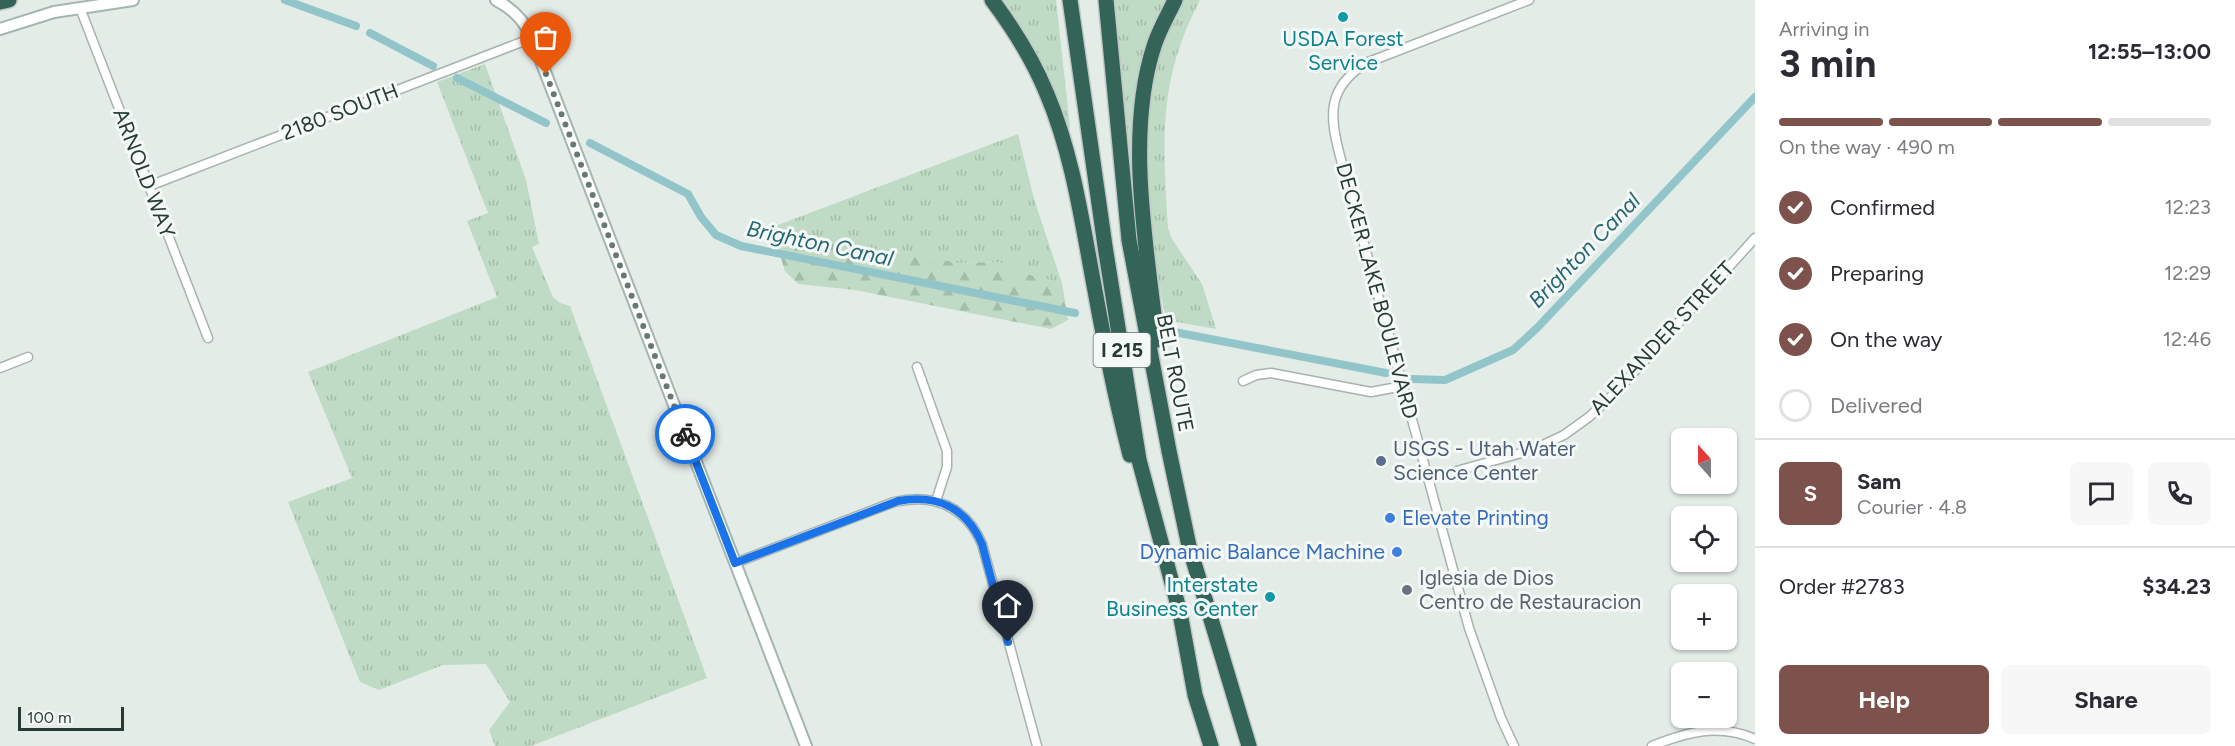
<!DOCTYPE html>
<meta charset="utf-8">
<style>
body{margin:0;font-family:Figtree,sans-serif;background:#f7f7f7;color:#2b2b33;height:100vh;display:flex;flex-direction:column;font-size:22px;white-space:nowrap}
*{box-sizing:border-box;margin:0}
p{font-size:20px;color:#7c7c81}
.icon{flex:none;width:33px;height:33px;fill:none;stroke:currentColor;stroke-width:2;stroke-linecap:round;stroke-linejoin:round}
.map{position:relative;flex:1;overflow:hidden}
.drawer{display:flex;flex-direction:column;background:#fff;width:480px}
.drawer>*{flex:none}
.needle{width:39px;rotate:339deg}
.controls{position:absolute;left:1671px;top:428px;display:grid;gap:12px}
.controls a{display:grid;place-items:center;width:66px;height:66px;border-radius:9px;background:#fff;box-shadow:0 2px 4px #0004;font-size:30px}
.scale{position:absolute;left:18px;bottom:15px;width:106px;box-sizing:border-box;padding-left:6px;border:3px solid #253b34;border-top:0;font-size:16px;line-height:21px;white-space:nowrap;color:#253b34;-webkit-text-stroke:4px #f4f8f6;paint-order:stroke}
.pin{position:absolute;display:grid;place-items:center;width:51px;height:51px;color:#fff;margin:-62px -26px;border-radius:50% 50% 50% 0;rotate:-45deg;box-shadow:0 0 6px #0007}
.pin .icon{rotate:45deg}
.courier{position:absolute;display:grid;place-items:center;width:60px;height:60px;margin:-30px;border:4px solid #1a73e8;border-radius:50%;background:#fff;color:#222;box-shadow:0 2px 8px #0007}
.head em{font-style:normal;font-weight:700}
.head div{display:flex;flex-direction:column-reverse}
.head{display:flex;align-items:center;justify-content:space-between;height:102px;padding:0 24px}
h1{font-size:39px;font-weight:700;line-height:45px}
.bar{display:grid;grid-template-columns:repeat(4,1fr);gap:9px 6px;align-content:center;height:72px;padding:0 24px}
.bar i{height:8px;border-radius:4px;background:#e1e1e2}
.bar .on{background:#7e524c}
.bar p{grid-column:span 4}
.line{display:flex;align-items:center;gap:15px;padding:0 24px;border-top:2px solid #e1e1e2}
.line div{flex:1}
.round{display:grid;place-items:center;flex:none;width:63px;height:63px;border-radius:9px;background:#f7f7f7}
ol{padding:0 24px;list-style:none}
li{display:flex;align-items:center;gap:18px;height:66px}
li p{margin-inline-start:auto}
li .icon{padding:6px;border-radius:50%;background:#7e524c;color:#fff;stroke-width:4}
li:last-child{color:#7c7c81}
li i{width:33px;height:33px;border:3px solid #e1e1e2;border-radius:50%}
.action{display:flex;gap:12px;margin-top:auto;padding:12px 24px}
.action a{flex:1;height:69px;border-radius:9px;background:#7e524c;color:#fff;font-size:24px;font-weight:700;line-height:69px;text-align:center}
.action a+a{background:#f7f7f7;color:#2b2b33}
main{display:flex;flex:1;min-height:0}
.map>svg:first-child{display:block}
.grass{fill:url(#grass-tufts)}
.forest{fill:url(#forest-firs)}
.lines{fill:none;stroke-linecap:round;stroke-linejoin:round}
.canal{stroke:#92c5ca;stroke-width:8}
.street-casing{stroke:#a7b3ae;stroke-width:11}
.secondary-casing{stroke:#a3b6af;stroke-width:14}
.highway-casing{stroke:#c2c8c6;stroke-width:18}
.street{stroke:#fff;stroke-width:8}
.secondary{stroke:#fff;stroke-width:10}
.highway{stroke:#346458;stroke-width:15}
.done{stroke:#687973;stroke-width:6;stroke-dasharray:0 10.8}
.route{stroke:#1a73e8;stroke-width:8}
.culture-dot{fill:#0f9aa8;stroke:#f4f8f6;stroke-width:2}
.service-dot{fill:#5c6f8a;stroke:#f4f8f6;stroke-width:2}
.shop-dot{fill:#3f7fe0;stroke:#f4f8f6;stroke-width:2}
.worship-dot{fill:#6b7280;stroke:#f4f8f6;stroke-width:2}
.labels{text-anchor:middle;stroke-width:6;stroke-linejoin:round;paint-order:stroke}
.shield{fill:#f4f8f6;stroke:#63746e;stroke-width:1.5}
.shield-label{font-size:20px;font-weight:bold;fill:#253b34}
.culture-label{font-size:21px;fill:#0d838f;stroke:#f4f8f6}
.street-label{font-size:21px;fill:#253b34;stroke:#f4f8f6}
.service-label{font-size:21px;fill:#4e5e75;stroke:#f4f8f6;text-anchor:start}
.shop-label{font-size:21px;fill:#366cbe;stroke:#f4f8f6;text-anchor:start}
.worship-label{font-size:21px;fill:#5b616d;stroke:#f4f8f6;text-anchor:start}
.water-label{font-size:22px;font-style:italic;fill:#266871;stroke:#f4f8f6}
</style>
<main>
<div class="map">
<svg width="1755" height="746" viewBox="0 0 1755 746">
<defs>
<pattern id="grass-tufts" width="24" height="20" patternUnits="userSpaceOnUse" patternTransform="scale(1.5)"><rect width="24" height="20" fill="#bfdac5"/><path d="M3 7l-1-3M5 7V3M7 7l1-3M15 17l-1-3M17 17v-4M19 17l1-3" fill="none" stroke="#a4bcaa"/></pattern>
<pattern id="forest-firs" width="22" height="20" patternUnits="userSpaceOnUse" patternTransform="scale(1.5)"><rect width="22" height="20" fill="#bfdac5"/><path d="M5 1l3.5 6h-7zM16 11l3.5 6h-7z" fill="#a4bcaa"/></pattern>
</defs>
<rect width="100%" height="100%" fill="#e4ece8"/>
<g class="grass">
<path d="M999 0H1056L1070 127 1066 129Z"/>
<path d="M1111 0H1168L1158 24 1136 199 1131 200Z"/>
<path d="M1176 0H1200C1193 14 1186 28 1181 43 1159 102 1164 166 1168 228L1172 239 1202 284 1216 329 1166 320 1146 218 1143 184 1151 75Z"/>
<path d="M485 64 526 180 539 244 532 247 553 297 560 303 570 306 707 678 531 746H495L489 730 510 702 486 664 443 665 379 690 360 682 288 502 352 478 308 372 497 297 467 221 488 213 437 82Z"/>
<path d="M1018 134 1034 199 1062 283 1033 276 998 262 957 263 913 253 881 252 788 236 778 249V225Z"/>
</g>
<path class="forest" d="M788 236 881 252 913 253 957 263 998 262 1033 276 1062 283 1068 320 1051 329 855 290 798 284 785 271 778 249Z"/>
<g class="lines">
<g class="canal">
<path d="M285 0 356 26"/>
<path d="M370 33 433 66"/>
<path d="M457 78 546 123"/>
<path d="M590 143 688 194 701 217 716 235 741 246 1075 313"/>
<path d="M1169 331 1386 373"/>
<path d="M1412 379 1445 380 1513 350 1537 328 1755 97"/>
</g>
<defs>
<g id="street">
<path d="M80 8 208 338"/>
<path d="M149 186 532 38"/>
<path d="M917 367 947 451V467L936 501"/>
<path d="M0 368 28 357"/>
<path d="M1243 381 1256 375 1271 373 1371 392 1403 386"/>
<path d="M1428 479 1532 450 1564 435 1589 417 1616 392 1755 238"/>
<path d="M735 563 894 502C933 493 966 506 982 544L1037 746"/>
<path d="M1514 746 1501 718 1469 628 1340 156C1329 115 1327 88 1366 63L1529 0"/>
<path d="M1652 746C1687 732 1718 723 1755 739"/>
</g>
<g id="secondary">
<path d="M496 0C513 9 524 20 532 38L806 746"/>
<path d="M0 29 54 12 133 0"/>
</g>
<g id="highway">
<path d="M992 0C1013 28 1034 62 1047 94 1069 146 1079 203 1089 258 1101 324 1113 390 1130 455"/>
<path d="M1070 0 1105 246 1139 460 1180 613 1195 695 1211 746"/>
<path d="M1106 0 1129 240 1169 451 1189 546 1249 746"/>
<path d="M0 2 9 0"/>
<path d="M1157 340C1147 249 1125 135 1154 46 1159 30 1168 15 1175 0"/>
</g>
</defs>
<use href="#street" class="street-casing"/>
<use href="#secondary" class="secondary-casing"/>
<use href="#highway" class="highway-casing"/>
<use href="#street" class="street"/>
<use href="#secondary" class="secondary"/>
<use href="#highway" class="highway"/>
</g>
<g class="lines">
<path class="done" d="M546 74 685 434"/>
<path class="route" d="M685 434 735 563 898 501C936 494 966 507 982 544L1008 642"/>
</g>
<g class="culture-dot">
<circle cx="1343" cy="17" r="6"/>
<circle cx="1270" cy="597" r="6"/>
</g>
<circle class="service-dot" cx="1381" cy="461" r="6"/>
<g class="shop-dot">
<circle cx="1390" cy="518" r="6"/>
<circle cx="1397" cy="552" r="6"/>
</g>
<circle class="worship-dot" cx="1407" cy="590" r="6"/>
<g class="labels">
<rect class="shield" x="1093.5" y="333" width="57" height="34" rx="4.5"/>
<g class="shield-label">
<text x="1122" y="357">I 215</text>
</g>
<g class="culture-label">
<text x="1343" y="46">USDA Forest<tspan x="1343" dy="24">Service</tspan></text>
<text x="1258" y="592" text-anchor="end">Interstate<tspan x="1258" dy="24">Business Center</tspan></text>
</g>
<g class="street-label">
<text transform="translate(340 112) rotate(-21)" y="7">2180 SOUTH</text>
<text transform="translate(144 173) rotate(69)" y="7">ARNOLD WAY</text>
<text transform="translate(1377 291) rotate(75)" y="7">DECKER LAKE BOULEVARD</text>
<text transform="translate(1662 338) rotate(-47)" y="7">ALEXANDER STREET</text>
<text transform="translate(1175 373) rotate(79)" y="7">BELT ROUTE</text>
</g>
<g class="service-label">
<text x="1393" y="456">USGS - Utah Water<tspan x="1393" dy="24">Science Center</tspan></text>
</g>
<g class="shop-label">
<text x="1402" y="525">Elevate Printing</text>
<text x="1385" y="559" text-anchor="end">Dynamic Balance Machine</text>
</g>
<g class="worship-label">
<text x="1419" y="585">Iglesia de Dios<tspan x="1419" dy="24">Centro de Restauracion</tspan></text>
</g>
<g class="water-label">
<text transform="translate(820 243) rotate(12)" y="8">Brighton Canal</text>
<text transform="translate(1584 250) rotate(-46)" y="8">Brighton Canal</text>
</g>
</g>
</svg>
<div class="controls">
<a><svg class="needle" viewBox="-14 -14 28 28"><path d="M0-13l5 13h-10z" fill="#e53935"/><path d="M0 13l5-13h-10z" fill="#7c7c81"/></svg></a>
<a><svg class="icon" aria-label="locate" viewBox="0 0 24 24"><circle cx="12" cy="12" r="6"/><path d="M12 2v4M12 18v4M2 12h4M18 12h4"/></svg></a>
<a>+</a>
<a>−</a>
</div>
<div class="scale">100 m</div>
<div class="pin" style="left:546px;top:74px;background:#ea580c"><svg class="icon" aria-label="bag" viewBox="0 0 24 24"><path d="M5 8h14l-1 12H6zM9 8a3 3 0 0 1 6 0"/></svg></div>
<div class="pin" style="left:1008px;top:642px;background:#1f2937"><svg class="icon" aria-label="home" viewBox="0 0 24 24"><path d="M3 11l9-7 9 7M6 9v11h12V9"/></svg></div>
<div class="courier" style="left:685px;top:434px"><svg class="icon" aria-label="bike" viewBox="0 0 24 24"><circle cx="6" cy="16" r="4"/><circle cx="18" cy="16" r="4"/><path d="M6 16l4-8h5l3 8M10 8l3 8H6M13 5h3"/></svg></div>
</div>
<section class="drawer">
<div class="head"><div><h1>3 min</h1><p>Arriving in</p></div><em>12:55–13:00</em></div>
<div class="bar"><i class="on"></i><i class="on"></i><i class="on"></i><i></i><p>On the way · 490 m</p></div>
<ol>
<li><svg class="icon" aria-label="check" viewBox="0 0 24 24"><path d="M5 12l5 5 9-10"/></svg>Confirmed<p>12:23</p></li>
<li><svg class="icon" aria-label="check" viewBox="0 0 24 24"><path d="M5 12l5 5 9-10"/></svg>Preparing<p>12:29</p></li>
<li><svg class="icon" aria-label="check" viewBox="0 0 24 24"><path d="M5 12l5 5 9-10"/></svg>On the way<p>12:46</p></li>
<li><i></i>Delivered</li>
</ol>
<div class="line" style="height:108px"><b class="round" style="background:#7e524c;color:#fff">S</b><div><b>Sam</b><p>Courier · 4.8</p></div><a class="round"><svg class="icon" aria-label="chat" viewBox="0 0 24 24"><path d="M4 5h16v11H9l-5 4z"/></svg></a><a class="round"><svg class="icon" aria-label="phone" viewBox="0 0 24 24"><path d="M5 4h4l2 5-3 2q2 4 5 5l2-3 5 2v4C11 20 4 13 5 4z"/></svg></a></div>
<div class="line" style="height:78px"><div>Order #2783</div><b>$34.23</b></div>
<div class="action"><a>Help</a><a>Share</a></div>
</section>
</main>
